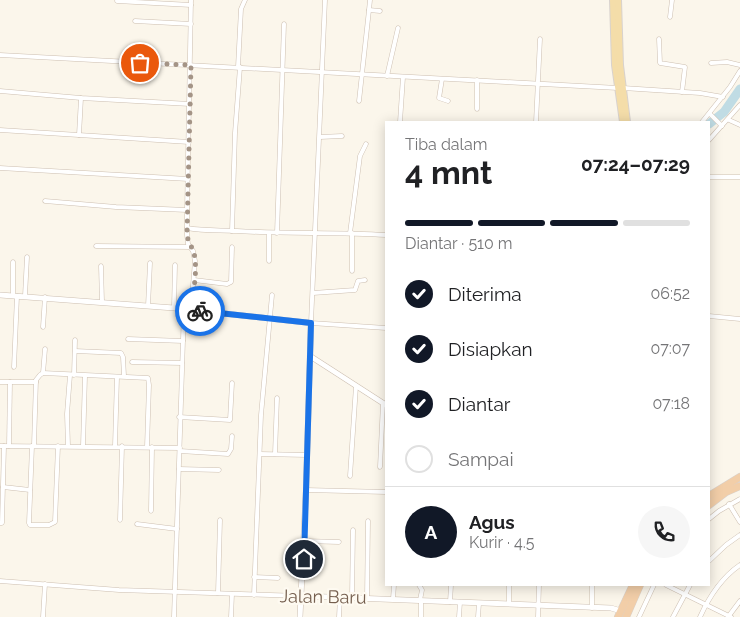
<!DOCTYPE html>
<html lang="id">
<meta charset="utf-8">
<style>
body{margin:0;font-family:Raleway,sans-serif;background:#f6f6f6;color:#202124;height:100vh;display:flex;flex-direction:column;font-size:19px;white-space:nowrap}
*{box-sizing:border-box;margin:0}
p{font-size:16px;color:#757577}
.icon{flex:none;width:28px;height:28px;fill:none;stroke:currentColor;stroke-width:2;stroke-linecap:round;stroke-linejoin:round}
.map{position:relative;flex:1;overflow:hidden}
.details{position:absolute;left:385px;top:121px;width:325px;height:465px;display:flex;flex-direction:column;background:#fff;border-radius:0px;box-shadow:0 2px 12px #0003}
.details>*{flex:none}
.pin{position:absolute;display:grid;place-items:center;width:42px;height:42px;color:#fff;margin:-21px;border:2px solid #fff;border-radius:50%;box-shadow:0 1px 5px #0007}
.courier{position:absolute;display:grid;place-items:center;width:50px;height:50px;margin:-25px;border:4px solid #1a73e8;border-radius:50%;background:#fff;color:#222;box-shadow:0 1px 6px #0007}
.headline em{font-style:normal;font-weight:700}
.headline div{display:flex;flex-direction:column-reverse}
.headline{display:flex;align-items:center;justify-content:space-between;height:85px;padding:0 20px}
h1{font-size:32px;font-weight:700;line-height:38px}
.bar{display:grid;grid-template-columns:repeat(4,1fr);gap:8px 5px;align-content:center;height:60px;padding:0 20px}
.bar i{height:6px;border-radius:4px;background:#e0e0e0}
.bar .on{background:#111827}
.bar p{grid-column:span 4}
.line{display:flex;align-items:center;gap:12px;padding:0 20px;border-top:1px solid #e0e0e0}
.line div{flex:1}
.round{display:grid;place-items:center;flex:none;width:52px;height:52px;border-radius:26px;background:#f6f6f6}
ol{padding:0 20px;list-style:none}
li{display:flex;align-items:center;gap:15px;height:55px}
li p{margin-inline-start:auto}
li .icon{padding:5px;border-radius:50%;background:#111827;color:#fff;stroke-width:4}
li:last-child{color:#757577}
li i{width:28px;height:28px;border:2px solid #e0e0e0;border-radius:50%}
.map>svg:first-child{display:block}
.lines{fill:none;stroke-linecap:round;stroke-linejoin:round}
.river{stroke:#c0dce4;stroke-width:9}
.minor-casing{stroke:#cdbfb1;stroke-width:5}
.tertiary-casing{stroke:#cdbfb1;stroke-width:6}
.primary-casing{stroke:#d8d2ce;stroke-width:8}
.trunk-casing{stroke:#d8d2ce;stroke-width:8}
.minor{stroke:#fff;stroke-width:4}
.tertiary{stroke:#fff;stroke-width:5}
.primary{stroke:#f4dda9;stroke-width:6}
.trunk{stroke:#f2cea8;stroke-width:7}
.done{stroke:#a49486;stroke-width:5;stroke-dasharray:0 9}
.route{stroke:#1a73e8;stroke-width:6}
.labels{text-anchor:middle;stroke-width:4.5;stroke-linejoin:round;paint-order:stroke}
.street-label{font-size:18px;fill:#755f4f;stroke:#fefaf1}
</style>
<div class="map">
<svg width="740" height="617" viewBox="0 0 740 617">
<rect width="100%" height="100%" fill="#fbf6eb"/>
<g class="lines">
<path class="river" d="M709 124 724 112 740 89"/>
<defs>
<g id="minor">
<path d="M325 0 311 323 386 328"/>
<path d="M117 1 191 5"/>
<path d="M369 10 370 0"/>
<path d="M670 17 672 0"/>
<path d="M135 21 191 24"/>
<path d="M659 39 660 63 685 67 682 92"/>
<path d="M0 55 618 88"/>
<path d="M711 63 727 62 740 65"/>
<path d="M238 67 241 9 245 0"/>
<path d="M387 76 398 28"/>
<path d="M442 79 439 98 448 101"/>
<path d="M623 88 700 93 723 97"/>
<path d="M0 91 81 98 190 104"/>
<path d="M359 101 369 10 380 11"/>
<path d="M477 109V80"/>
<path d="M710 114 722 126"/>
<path d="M729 120 740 125"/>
<path d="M400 122 403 77"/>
<path d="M536 122 540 39"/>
<path d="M702 122 730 87 740 71"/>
<path d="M0 130 189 142"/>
<path d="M79 135 81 98"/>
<path d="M320 137 342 136"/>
<path d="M709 140 740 105"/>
<path d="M0 168 188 179"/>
<path d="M709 177H740"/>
<path d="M45 201 116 207 187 210"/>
<path d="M187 228C204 231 220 230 237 231 287 234 336 232 386 235"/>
<path d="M232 231 235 133 240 67"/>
<path d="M277 233 284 24"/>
<path d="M350 233 360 156 366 144"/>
<path d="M96 246 191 247"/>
<path d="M269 261V233"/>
<path d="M101 266 102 302"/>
<path d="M352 271V233"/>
<path d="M194 280 227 284 231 282 232 247"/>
<path d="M313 293 355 290 358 281 365 280"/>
<path d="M13 296V262"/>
<path d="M25 296 27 257"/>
<path d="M148 306 150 263"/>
<path d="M174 308 175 265"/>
<path d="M191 310 195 261 193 251 188 244 187 235V210L191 0"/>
<path d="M709 316 740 319"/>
<path d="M43 327 45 297"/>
<path d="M128 339 183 341"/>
<path d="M75 351 121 353 123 357 124 376"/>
<path d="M132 362 182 363"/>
<path d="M14 367 17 296"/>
<path d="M43 373 45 349"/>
<path d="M74 375 75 340"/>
<path d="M0 382H36"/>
<path d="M179 417 230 420 232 383"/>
<path d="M34 445 36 380 40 375 43 373 148 378 149 385 147 447"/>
<path d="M0 446 180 448"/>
<path d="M9 446 10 382"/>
<path d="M32 446 29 523 30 525H49L55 522 58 446"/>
<path d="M68 446 67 414 70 375"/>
<path d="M83 446 85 376"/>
<path d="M115 446 117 377"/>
<path d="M180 451 228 454 231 449 232 436"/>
<path d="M260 454 307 455"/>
<path d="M275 454 277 398"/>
<path d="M380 467 383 403"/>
<path d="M179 469 219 470"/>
<path d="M350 476 356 386"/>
<path d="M3 487 30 490"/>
<path d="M306 490 386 492"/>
<path d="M729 504 740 522"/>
<path d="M151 511 152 447"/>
<path d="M709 519 719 511 740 499"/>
<path d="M120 520 122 446"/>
<path d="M0 523H2L4 446"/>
<path d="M137 524 177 529"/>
<path d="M304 541 339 542"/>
<path d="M709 561 726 545 740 535"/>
<path d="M254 577 278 578"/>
<path d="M0 581 119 590 302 596"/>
<path d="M419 585 422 590 420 600"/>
<path d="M666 585 731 617"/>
<path d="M218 593 220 520"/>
<path d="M254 595 261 415 272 295"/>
<path d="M352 597 353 530"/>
<path d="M367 598 368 521"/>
<path d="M393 599 394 585"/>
<path d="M450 602 451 585"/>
<path d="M509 604V585"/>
<path d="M592 608V585"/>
<path d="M43 617 45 584"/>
<path d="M174 617 184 309"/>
<path d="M231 617 232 594"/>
<path d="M339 617 340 597"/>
<path d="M421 617V601"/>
<path d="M459 617 460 602"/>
<path d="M478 617 479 603"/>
<path d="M538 617 539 585"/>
<path d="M639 617 654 585"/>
<path d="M673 617 690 585"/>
<path d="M700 617C709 597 721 578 740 565"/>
<path d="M728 617 740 601"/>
</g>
<g id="tertiary">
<path d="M0 295 174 308 311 323 306 490 300 617"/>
<path d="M310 356 386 405"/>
<path d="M302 596 611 608 621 611"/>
</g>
<g id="primary">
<path d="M613 0 615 65 623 122"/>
<path d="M618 0 620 65 627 122"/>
</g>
<g id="trunk">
<path d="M709 496 740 477"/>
<path d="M709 505 726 492 740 486"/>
<path d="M618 617 633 585"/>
<path d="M626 617 640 585"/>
</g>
</defs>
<use href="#minor" class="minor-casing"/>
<use href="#tertiary" class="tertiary-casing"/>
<use href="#primary" class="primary-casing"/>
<use href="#trunk" class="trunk-casing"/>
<use href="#minor" class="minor"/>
<use href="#tertiary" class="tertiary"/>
<use href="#primary" class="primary"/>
<use href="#trunk" class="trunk"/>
</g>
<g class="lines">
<path class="done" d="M140 63 191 65 187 235C188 242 192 247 194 253 198 271 193 292 191 310L200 311"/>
<path class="route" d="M200 311 311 323 304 559"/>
</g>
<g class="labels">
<g class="street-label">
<text transform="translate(323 597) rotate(1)" y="6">Jalan Baru</text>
</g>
</g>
</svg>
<div class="pin" style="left:140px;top:63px;background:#ea580c"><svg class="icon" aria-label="bag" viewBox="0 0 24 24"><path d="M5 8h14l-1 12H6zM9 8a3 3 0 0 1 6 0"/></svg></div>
<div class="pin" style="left:304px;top:559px;background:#1f2937"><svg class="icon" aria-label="home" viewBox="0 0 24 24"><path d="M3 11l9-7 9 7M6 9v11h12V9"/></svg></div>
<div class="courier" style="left:200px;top:311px"><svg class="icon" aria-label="bike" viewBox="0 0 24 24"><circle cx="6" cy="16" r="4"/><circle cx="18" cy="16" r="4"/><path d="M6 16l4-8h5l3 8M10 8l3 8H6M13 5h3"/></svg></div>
<section class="details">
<div class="headline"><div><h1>4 mnt</h1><p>Tiba dalam</p></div><em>07:24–07:29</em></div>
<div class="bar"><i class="on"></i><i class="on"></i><i class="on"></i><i></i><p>Diantar · 510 m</p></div>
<ol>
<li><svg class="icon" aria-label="check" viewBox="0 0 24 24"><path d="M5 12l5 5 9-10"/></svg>Diterima<p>06:52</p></li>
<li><svg class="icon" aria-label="check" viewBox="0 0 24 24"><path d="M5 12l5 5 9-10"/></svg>Disiapkan<p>07:07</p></li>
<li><svg class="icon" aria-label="check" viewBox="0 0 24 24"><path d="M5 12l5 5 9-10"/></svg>Diantar<p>07:18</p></li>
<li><i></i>Sampai</li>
</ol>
<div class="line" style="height:90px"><b class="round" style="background:#111827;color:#fff">A</b><div><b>Agus</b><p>Kurir · 4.5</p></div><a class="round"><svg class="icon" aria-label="phone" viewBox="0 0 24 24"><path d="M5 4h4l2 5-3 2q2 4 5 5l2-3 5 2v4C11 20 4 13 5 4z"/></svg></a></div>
</section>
</div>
